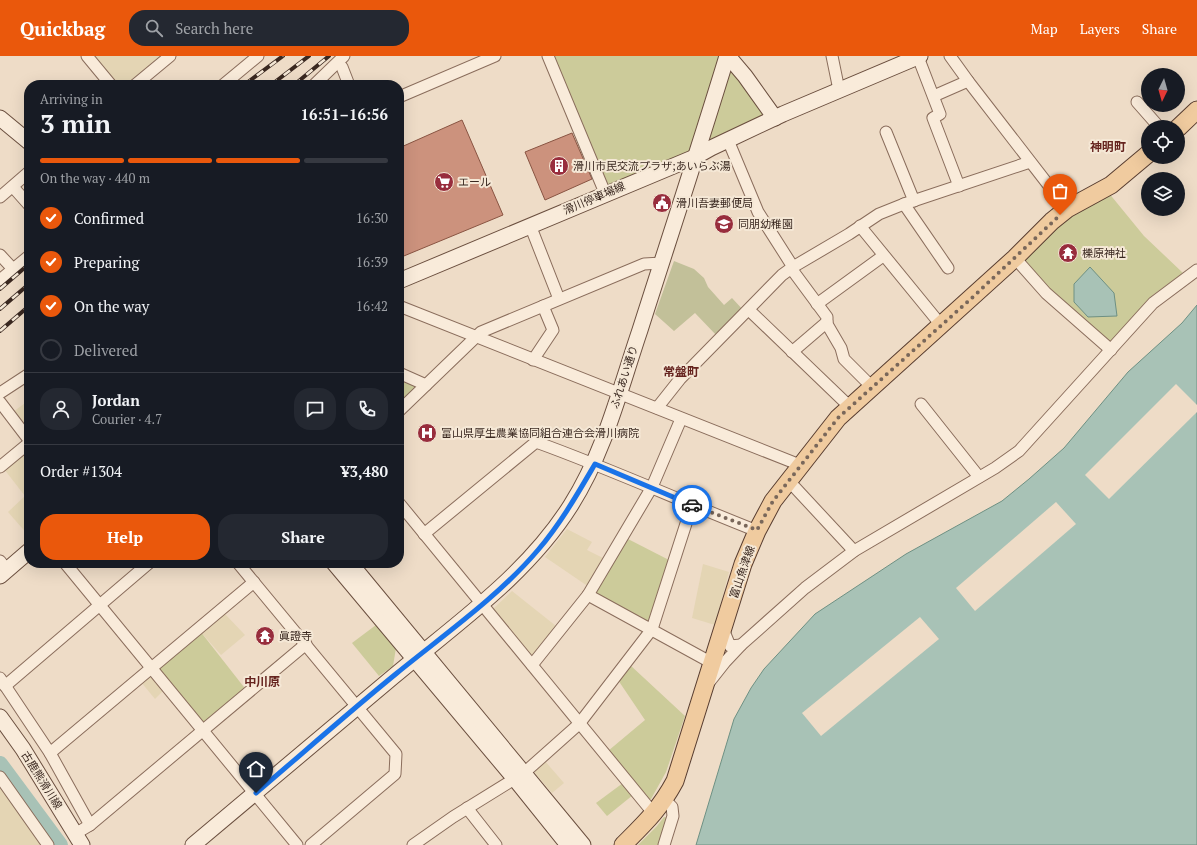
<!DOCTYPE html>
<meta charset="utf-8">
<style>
body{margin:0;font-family:"PT Serif","Noto Sans JP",serif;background:#242831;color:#f1f3f6;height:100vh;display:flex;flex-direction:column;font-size:15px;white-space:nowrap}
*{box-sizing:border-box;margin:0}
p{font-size:13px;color:#9ea1a6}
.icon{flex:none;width:22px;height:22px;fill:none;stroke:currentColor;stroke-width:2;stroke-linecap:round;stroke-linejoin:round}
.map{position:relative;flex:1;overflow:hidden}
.details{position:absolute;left:24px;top:24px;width:380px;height:488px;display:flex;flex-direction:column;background:#171b24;border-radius:16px;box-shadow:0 4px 16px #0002}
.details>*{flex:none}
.needle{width:26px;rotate:185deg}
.fabs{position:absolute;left:1141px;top:12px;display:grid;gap:8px}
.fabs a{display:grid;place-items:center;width:44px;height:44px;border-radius:50%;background:#171b24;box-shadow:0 4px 16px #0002;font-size:20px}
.pin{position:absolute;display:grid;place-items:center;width:34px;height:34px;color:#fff;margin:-41px -17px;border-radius:50% 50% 50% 0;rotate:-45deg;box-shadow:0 0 4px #0007}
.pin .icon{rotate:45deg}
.courier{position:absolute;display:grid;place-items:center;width:40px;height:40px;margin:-20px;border:3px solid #1a73e8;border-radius:50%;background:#fff;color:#222;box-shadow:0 1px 5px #0007}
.headline em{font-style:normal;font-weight:600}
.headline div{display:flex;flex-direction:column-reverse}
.headline{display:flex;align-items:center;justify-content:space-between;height:68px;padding:0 16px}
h1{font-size:26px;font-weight:600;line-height:30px}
.bar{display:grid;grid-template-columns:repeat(4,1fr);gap:6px 4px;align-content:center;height:48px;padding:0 16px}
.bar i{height:5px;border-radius:3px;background:#363941}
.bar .selected{background:#ea580c}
.bar p{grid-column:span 4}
.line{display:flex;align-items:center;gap:10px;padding:0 16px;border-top:1px solid #363941}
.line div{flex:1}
.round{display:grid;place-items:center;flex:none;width:42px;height:42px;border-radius:16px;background:#242831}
ol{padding:0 16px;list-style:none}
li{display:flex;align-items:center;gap:12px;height:44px}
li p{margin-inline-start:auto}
li .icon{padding:4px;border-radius:50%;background:#ea580c;color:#fff;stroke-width:4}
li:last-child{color:#9ea1a6}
li i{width:22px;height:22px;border:2px solid #363941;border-radius:50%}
.primary-button{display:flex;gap:8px;margin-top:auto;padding:8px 16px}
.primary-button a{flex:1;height:46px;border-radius:16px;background:#ea580c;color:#fff;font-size:16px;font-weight:600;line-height:46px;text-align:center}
.primary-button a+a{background:#242831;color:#f1f3f6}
header{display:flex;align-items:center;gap:24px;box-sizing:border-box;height:56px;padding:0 20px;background:#ea580c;color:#fff}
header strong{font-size:19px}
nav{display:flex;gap:22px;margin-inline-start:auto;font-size:14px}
.search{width:280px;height:36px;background:#242831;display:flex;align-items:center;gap:10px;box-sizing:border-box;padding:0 14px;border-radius:16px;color:#9ea1a6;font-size:15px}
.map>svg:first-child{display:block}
.farmland{fill:#e4d5b4}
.green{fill:#cccb9a}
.cemetery{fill:#c2c099}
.water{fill:#a8c2b6;stroke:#6e9083}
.pier{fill:#eedcc7}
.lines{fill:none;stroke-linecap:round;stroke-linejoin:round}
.river{stroke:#a8c2b6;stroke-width:16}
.building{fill:#cc927d;stroke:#895442}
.street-casing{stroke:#8a6d5c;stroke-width:13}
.secondary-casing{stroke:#6b4f3f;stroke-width:17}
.primary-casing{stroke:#583d30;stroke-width:19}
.street{stroke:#f9ebda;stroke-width:11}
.secondary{stroke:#f9ebda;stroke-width:15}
.primary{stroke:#f0cb9f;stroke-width:17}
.rail-casing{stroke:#3a2820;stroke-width:4}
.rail{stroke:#f5e8d6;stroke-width:2.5;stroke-dasharray:8;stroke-linecap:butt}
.done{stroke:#79675a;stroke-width:4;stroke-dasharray:0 7.2}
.route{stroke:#1a73e8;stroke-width:5}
.labels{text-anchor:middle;stroke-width:4;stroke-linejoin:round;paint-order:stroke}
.poi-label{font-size:11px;fill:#3a2820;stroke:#f5e8d6;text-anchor:start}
.street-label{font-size:11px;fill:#3a2820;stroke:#f5e8d6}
.neighbourhood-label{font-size:12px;font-weight:bold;fill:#66241f;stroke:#f5e8d6}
</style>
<header>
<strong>Quickbag</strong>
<div class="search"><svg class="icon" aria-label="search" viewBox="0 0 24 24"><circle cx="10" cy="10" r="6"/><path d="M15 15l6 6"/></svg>Search here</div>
<nav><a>Map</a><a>Layers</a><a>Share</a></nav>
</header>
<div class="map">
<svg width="1197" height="789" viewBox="0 0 1197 789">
<rect width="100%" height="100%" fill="#eedcc7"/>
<g class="farmland">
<path d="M92 0H162L128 29H117Z"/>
<path d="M29 344V376L13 356Z"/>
<path d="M29 392V480L8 456 25 440 4 413Z"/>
<path d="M567 473 592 486 587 494 605 503 589 531 545 501Z"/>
<path d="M703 508 729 516 715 569 692 562Z"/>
<path d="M512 535 556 570 535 599 531 600 493 553Z"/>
<path d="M224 557 245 579 221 599 200 575Z"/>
<path d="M151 619 163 635 155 643 141 626Z"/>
<path d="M544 704 564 727 552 737 535 717 536 712Z"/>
<path d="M0 727 44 789H0Z"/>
</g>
<g class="green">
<path d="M548 0H728L771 56 605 137Z"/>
<path d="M1108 136 1144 180 1183 217 1153 239 1134 259 1109 288 1048 234 1020 203 1070 162Z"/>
<path d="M399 318 426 329 399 355Z"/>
<path d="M628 483 669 504 651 565H646L597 538V532Z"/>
<path d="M376 569 396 592 393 610 379 620 352 587Z"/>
<path d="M200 575 247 635 207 668H201L157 615 158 610Z"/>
<path d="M630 609 685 660 666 716 651 743H647L608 695 645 664 618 624Z"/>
<path d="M623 727 633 739 607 760 596 747Z"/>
<path d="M664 761 668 762 664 789H638L657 770Z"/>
</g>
<path class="cemetery" d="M674 205 694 213 704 222 708 231 724 249 732 242 744 255 718 281 695 257 674 275 655 258Z"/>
<g class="water">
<path d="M1090 211 1114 237 1117 260 1088 261 1074 246V228Z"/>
<path d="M1197 249V789H696L734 663 751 632 764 613 815 558 906 498 1002 445 1029 423 1064 392 1128 316 1182 267Z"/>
</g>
<g class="pier">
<path d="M1176 328 1197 349V356L1109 443 1085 419Z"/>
<path d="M1056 446 1076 468 975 555 956 532Z"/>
<path d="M920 561 939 583 821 680 802 657Z"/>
</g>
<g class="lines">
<path class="river" d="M0 708 60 789"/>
</g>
<g class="building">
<path d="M462 64 503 159 399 202V92Z"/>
<path d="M572 77 592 123 545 144 525 96Z"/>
</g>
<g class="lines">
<defs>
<g id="street">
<path d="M87 0 111 29"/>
<path d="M548 0 605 137"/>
<path d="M832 0 839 34"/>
<path d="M950 0 968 25 1067 153"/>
<path d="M918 1 940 58 933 62 959 130"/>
<path d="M342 11 349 29"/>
<path d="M135 29 170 0"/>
<path d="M223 29 258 0"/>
<path d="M314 29 344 0"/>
<path d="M936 39 968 25"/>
<path d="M399 41 495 0"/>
<path d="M1137 46 1159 71"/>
<path d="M886 76 914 145"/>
<path d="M728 84 758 156 793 211V215L827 261V268L841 292 844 303 872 331"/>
<path d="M13 131 29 149"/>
<path d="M0 141 29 116"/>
<path d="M904 148 948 212"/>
<path d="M530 169 559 243"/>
<path d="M860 170 941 269"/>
<path d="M0 199 13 213"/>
<path d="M1015 202 1046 237 1111 294"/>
<path d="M0 224 29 200"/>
<path d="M817 248 883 200"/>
<path d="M399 250 800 409"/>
<path d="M749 254 850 351"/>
<path d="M792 296 827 266"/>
<path d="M533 304 553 274 543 250"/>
<path d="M399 317 426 329"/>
<path d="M0 337 29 318"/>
<path d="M0 346 29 384"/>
<path d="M921 348 979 421"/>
<path d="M657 352 680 323 782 219 793 211 849 178 879 158 904 148 1030 106"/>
<path d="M399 355 481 276 644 208 662 207"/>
<path d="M0 411 29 387"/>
<path d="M788 424 854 495"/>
<path d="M399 447 654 758"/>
<path d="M424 478 536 386C611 413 683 446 757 475"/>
<path d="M0 505 7 514"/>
<path d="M65 507 297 789"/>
<path d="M238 507 396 698 395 718 311 789"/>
<path d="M588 539 712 607"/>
<path d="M741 589 805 532 854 495 995 412 1019 395 1153 247 1197 214"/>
<path d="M532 609 588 539 652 431 681 363"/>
<path d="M0 622 50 697 90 769"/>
<path d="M710 625 725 606 741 589 730 590 723 573"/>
<path d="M5 630 149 507"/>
<path d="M50 697 254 526"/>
<path d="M0 721 48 789"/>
<path d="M467 752 496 789"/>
<path d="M75 778 90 769 306 588"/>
<path d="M413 789 453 761 524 717 579 668 652 573 692 449"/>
<path d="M664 789 673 760 672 751 665 744"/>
</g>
<g id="secondary">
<path d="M728 0 745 20 775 62"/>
<path d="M0 62 29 86"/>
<path d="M399 225 695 101 711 92 783 58 920 0"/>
<path d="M334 507 515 723 568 789"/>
<path d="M350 507 583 789"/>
<path d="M0 520 29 495"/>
<path d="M0 661 23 693 82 789"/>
<path d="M193 789C260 733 327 676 394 620 457 567 527 519 571 449 605 395 620 333 640 274 669 183 699 92 727 0"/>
</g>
<g id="primary">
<path d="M1178 72 1197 54"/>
<path d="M623 789C645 767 660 753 675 725L743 508 757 475 773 445 838 362 1015 202 1052 165 1067 153 1111 129 1148 98"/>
</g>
</defs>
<use href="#street" class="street-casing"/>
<use href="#secondary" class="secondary-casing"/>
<use href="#primary" class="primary-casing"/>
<use href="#street" class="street"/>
<use href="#secondary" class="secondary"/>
<use href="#primary" class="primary"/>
<defs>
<g id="rail">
<path d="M244 29 283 0"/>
<path d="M271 29 309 0"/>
<path d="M294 29 329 0"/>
<path d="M0 233 29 208"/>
<path d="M0 253 29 228"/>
<path d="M0 275 29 250"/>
</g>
</defs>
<use href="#rail" class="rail-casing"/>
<use href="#rail" class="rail"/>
</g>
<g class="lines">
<path class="done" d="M692 449 757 474 773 445 838 362 974 240 1060 159"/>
<path class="route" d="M256 737C303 697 349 656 397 617 445 578 498 541 538 494 561 467 578 437 595 408L692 449"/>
</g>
<defs>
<symbol id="building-disc" viewBox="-11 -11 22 22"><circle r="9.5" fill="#982d3d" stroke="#f5e8d6"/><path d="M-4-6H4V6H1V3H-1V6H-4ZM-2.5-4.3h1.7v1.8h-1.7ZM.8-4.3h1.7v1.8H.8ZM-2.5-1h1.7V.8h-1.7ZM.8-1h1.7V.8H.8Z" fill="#fff"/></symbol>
<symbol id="supermarket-disc" viewBox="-11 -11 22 22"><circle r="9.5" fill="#982d3d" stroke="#f5e8d6"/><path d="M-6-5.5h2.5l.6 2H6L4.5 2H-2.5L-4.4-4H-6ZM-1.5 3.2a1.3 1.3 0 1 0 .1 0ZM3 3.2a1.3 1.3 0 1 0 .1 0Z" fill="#fff"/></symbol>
<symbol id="civic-disc" viewBox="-11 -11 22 22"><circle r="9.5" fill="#982d3d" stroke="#f5e8d6"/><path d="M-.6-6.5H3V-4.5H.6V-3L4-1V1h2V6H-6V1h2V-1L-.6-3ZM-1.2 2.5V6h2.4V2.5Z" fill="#fff"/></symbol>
<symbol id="school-disc" viewBox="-11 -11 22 22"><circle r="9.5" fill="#982d3d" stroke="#f5e8d6"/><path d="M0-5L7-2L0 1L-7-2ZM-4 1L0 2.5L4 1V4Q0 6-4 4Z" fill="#fff"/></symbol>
<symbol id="temple-disc" viewBox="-11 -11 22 22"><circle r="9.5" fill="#982d3d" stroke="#f5e8d6"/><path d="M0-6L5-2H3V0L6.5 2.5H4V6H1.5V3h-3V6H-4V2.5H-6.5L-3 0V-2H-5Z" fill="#fff"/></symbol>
<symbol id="hospital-disc" viewBox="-11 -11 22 22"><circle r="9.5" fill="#982d3d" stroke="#f5e8d6"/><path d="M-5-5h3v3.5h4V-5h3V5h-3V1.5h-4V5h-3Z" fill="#fff"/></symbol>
</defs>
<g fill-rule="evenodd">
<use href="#building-disc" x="548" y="99" width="22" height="22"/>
<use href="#supermarket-disc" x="433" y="115" width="22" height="22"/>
<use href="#civic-disc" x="651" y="136" width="22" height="22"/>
<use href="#school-disc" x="713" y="157" width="22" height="22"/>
<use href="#temple-disc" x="1057" y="186" width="22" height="22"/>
<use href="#hospital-disc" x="416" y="366" width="22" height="22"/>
<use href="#temple-disc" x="254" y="569" width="22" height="22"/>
</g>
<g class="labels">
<g class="poi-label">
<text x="573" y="114">滑川市民交流プラザ;あいらぶ湯</text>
<text x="458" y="130">エール</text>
<text x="676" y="151">滑川吾妻郵便局</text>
<text x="738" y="172">同朋幼稚園</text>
<text x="1082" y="201">櫟原神社</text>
<text x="441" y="381">富山県厚生農業協同組合連合会滑川病院</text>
<text x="279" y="584">眞證寺</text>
</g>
<g class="street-label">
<text transform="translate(594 142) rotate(-23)" y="4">滑川停車場線</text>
<text transform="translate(624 321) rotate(-72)" y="4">ふれあい通り</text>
<text transform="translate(742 516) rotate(-71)" y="4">富山魚津線</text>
<text transform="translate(42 724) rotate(58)" y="4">古鹿熊滑川線</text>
</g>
<g class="neighbourhood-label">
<text x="1108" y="95">神明町</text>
<text x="681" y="320">常盤町</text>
<text x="262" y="630">中川原</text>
</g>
</g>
</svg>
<div class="fabs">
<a><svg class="needle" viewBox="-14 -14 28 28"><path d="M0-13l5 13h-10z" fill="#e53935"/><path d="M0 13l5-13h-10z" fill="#9ea1a6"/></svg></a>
<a><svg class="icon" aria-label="locate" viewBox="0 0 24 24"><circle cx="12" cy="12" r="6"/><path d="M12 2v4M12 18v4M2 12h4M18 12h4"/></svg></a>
<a><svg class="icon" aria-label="layers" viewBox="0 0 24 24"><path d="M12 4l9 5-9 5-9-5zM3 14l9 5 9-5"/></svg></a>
</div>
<div class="pin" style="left:1060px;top:159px;background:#ea580c"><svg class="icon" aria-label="bag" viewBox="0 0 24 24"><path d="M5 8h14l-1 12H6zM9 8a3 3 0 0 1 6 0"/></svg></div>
<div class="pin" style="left:256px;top:737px;background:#1f2937"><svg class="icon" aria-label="home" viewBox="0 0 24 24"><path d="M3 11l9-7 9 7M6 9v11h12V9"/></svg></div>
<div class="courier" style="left:692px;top:449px"><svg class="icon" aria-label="car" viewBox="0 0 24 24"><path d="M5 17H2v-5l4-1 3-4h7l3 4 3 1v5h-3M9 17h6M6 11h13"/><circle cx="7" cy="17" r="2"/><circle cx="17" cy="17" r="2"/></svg></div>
<section class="details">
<div class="headline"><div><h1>3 min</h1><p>Arriving in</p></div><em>16:51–16:56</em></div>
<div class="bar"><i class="selected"></i><i class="selected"></i><i class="selected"></i><i></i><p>On the way · 440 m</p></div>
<ol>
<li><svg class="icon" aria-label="check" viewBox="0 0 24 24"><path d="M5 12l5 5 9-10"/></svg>Confirmed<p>16:30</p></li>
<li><svg class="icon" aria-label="check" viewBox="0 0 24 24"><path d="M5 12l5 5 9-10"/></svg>Preparing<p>16:39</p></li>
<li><svg class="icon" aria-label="check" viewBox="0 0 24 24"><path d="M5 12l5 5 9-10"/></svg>On the way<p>16:42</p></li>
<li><i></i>Delivered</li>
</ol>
<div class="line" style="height:72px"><a class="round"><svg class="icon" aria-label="person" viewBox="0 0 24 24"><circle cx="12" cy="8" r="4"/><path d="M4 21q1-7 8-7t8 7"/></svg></a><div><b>Jordan</b><p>Courier · 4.7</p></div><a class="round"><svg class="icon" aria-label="chat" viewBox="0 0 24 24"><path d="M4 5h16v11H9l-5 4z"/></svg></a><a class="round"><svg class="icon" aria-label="phone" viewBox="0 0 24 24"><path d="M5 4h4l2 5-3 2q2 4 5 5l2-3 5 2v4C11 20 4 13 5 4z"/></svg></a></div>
<div class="line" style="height:52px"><div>Order #1304</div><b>¥3,480</b></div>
<div class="primary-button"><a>Help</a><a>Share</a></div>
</section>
</div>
